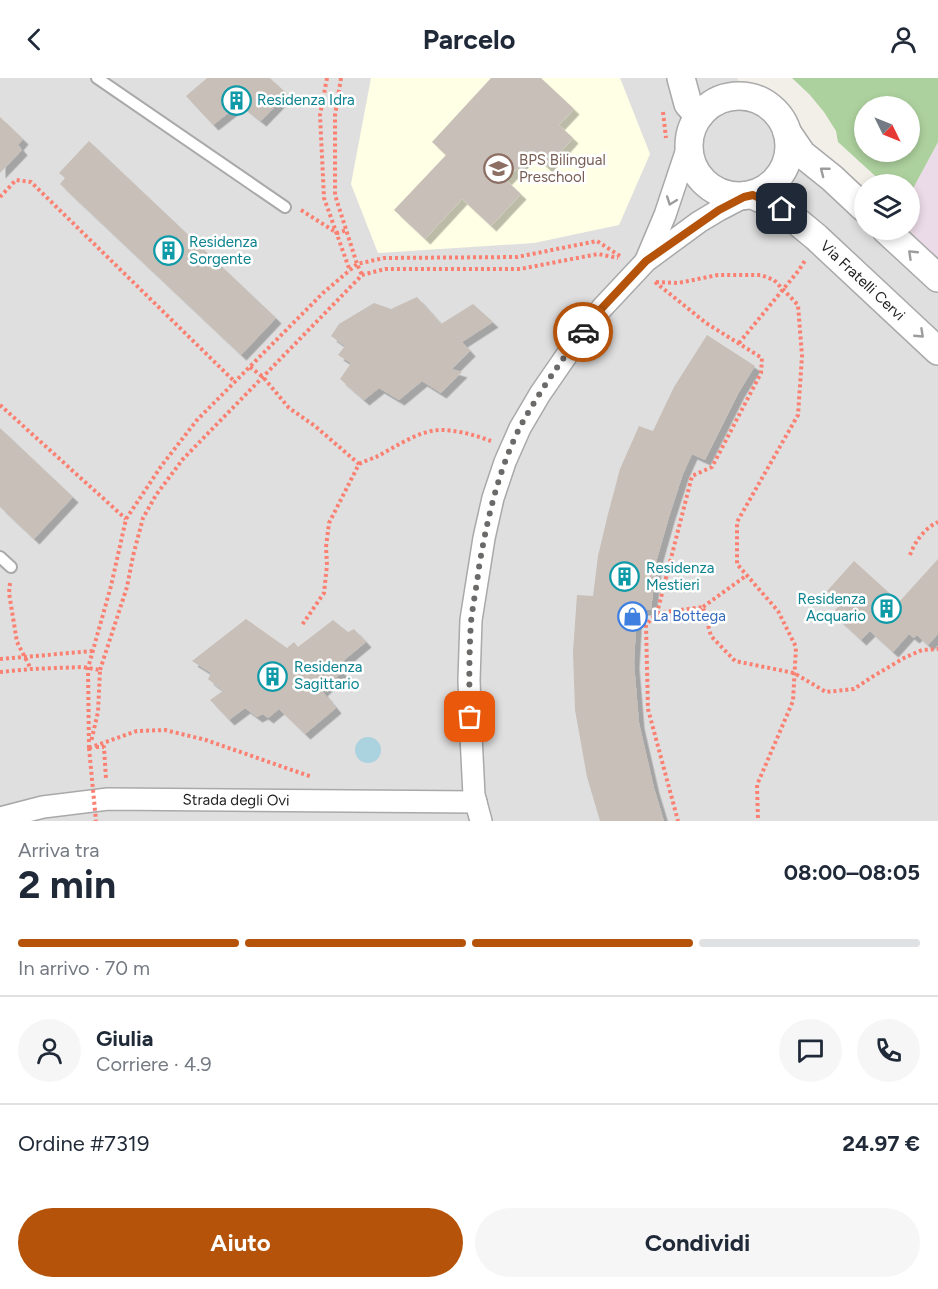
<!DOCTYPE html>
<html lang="it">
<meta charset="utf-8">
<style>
body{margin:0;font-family:Figtree,sans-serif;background:#f6f6f7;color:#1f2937;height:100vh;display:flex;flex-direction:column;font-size:22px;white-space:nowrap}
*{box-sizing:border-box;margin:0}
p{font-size:20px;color:#747a83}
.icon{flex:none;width:33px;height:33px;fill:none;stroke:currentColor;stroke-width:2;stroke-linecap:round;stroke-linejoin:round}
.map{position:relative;height:743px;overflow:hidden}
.details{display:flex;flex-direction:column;background:#fff;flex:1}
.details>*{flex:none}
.needle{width:39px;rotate:133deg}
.controls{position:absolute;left:854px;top:18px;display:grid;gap:12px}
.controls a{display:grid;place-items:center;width:66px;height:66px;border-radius:50%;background:#fff;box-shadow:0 3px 9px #0003;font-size:30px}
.pin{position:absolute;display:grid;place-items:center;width:51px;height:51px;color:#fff;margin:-26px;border-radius:12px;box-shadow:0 3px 9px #0006}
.courier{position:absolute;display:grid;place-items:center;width:60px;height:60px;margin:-30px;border:4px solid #b45309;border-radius:50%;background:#fff;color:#222;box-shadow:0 2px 8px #0007}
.head em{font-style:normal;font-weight:700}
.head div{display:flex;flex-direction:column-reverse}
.head{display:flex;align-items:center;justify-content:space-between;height:102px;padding:0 18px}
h1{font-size:39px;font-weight:700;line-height:45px}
.bar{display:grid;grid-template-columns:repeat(4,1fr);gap:9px 6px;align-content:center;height:72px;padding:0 18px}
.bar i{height:8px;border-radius:4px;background:#e0e1e3}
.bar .active{background:#b45309}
.bar p{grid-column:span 4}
.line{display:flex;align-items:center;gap:15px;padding:0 18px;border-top:2px solid #e0e1e3}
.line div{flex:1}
.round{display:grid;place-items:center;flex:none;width:63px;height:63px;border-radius:32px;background:#f6f6f7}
.primary-button{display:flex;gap:12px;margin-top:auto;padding:12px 18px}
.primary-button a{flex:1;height:69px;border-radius:36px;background:#b45309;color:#fff;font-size:24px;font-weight:700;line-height:69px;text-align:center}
.primary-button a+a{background:#f6f6f7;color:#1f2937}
header{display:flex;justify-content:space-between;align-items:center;height:78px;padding:0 18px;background:#fff;font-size:27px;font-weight:700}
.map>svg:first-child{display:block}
.residential{fill:#e0dfdf}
.industrial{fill:#ebdbe8}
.education{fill:#ffffe5}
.forest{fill:#add19e;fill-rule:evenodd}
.water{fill:#aad3df}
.building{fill:#c7bfb8;filter:url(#shadow)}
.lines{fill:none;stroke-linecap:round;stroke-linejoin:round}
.service-casing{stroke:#a9a9a9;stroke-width:14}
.minor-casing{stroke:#a9a9a9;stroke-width:24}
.tertiary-casing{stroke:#a9a9a9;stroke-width:30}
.path{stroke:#fa8072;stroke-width:4;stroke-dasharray:3 3;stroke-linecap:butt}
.service{stroke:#fff;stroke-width:10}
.minor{stroke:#fff;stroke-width:21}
.tertiary{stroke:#fff;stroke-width:27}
.path-bridge{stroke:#fa8072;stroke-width:4;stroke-dasharray:3 3;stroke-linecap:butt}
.oneway{stroke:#9c9c9c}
.done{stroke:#6b6a68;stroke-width:6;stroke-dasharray:0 10.8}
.route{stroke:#b45309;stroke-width:8}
.labels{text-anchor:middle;stroke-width:5;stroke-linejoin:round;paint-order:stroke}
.culture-label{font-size:15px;fill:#0d838f;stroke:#fff;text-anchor:start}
.education-label{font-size:15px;fill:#785e54;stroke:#fff;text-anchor:start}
.street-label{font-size:15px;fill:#222;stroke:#fff}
.shop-label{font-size:15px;fill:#366cbe;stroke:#fff;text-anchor:start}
</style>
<header><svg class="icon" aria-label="back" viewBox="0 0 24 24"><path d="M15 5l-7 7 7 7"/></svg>Parcelo<svg class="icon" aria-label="person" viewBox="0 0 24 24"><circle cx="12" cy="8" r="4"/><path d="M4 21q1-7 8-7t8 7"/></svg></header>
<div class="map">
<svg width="938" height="743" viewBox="0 0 938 743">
<defs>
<filter id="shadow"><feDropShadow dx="5.5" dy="5.5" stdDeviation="0" flood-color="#0004"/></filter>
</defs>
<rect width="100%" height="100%" fill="#f2efe9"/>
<path class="residential" d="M0 0H737L746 19 766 26 776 34 781 40 787 54 864 130V152H886L938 200V743H0Z"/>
<path class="industrial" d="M938 64V185L903 152H909V118Z"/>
<path class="education" d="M371 0H620L650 76 619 147 534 165 378 175 351 106Z"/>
<path class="forest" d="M792 0H938V64L909 118V106H884L838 64 836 53 824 34 810 17ZM864 28H909V74H864Z"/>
<circle class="water" cx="368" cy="672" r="13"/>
<g class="building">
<path d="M207 0H270L287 16 261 43 240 26 213 47 186 18Z"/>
<path d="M491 0H541L574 31 559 47 573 60 547 89 532 75 506 102 521 116 491 148 462 121 425 161 394 132 446 77 432 64Z"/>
<path d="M0 39 23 61 18 67 22 72 0 95Z"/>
<path d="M89 63 276 240 241 277 60 106 65 100 59 95Z"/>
<path d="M417 219 441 246 473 226 493 244 462 264 470 273 452 291 462 294 441 315 422 303 399 322 379 310 364 322 340 301 351 285 338 277 345 268 331 258 339 246 374 225 391 231Z"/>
<path d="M707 257 755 288 739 314 705 382 692 376 683 396 669 439 657 481 651 532H637L634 585 639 645 654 710 664 743H600L587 699 575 632 573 574 577 517 593 518 598 478 608 436 620 391 639 348 653 353 674 309Z"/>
<path d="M0 350 73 419 34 461 0 429Z"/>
<path d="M938 481V556L928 567 917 557 914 560 909 556 893 574 870 553 861 562 832 535 841 526 827 513 854 483 899 524Z"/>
<path d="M246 541 287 570 294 564 298 569 333 542 348 554 354 551 366 564 337 588 342 594 322 613 336 630 305 656 279 631 268 640 263 636 257 639 245 630 229 642 210 622 223 613 208 601 211 595 192 583Z"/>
</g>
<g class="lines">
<defs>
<g id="service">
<path d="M97 0 285 129"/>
<path d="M0 479 11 489"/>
</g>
<g id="minor">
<path d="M646 182 665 137 688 68"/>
<path id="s1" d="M0 740 43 729 108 721 476 724"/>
<path d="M481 743 474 717 471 658 469 602 471 542 484 460 493 420 505 384 520 350 540 316 582 255 602 230 646 183 699 144 719 132 744 119"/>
</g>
<g id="tertiary">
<path d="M681 0 688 26 699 38"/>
<circle cx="739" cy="68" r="50"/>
<path d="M787 54 802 76 832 100 864 130"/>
<path id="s2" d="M753 117 782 131 816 159 938 273"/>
<path d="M886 152 938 200"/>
</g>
</defs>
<use href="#service" class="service-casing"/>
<use href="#minor" class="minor-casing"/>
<use href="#tertiary" class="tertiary-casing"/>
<g class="path">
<path d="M327 0 320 37 324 120 350 193"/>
<path d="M341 0 335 37V117L357 186 362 197"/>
<path d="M663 34 666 60"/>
<path d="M0 119 16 102 31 104 235 304"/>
<path d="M301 132 337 155 347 152"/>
<path d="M655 204 706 245 762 280 761 295 712 389 692 398 657 535 646 547 648 631 678 743"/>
<path d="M656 204 678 205 718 197H761L774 202 798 227 802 278 798 337 737 444V486L778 533 796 569 793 623 757 707 758 743"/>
<path d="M739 265 799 192 806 181"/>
<path d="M250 289 263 299 289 330 315 348 359 386 329 445 326 469 327 487 324 515 302 547"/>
<path d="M0 327 126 441"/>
<path d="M359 386C365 383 371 381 376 379 396 369 417 353 440 352 457 352 475 357 491 363"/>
<path d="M910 477C915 463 925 450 938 444"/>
<path d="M10 505 9 515 17 564 31 591"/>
<path d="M703 529 747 497"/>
<path d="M657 535 703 529 711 558 735 583 794 595 826 614 854 611 872 599 904 580 922 572 938 571"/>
<path d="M0 581 93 573"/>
<path d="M100 592 127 509 133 478 143 440 156 417 183 381 362 197 385 191H520L598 176 618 180"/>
<path d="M0 594 31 591 82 589 100 592 98 634 91 664"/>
<path d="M96 669H104L106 701"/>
<path d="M89 670 88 590 111 508 126 441 162 387 197 342 323 215 357 186 384 180 517 179 597 163 620 178"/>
<path d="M89 670 137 653 165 652 206 662 312 699"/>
</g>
<use href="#service" class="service"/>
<use href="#minor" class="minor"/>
<use href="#tertiary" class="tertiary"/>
<path class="path-bridge" d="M89 670 96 743"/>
</g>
<defs><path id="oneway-chevron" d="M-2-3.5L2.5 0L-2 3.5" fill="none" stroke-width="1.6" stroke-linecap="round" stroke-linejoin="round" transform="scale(1.5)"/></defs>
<g class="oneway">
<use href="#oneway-chevron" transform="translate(824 93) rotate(-142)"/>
<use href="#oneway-chevron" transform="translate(671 123) rotate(110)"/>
<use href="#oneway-chevron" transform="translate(912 176) rotate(-136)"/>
<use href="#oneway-chevron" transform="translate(920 256) rotate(43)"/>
</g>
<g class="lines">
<path class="done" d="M470 639C469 607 469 576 471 544 473 525 477 507 479 489 487 442 498 393 520 349 538 316 560 284 583 254"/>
<path class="route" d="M583 254 602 230 646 183 719 132 744 119 753 117 782 131"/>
</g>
<defs>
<symbol id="building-ring" viewBox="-11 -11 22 22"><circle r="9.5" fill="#fff" stroke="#0f9aa8" stroke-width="1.5"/><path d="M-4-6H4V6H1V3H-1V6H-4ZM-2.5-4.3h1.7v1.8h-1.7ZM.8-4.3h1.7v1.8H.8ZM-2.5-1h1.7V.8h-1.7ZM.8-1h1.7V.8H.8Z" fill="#0f9aa8"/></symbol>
<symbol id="school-ring" viewBox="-11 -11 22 22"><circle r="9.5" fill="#fff" stroke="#8d6e63" stroke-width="1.5"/><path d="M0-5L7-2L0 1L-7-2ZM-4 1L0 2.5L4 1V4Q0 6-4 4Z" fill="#8d6e63"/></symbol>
<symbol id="shop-ring" viewBox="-11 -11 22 22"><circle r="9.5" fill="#fff" stroke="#3f7fe0" stroke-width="1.5"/><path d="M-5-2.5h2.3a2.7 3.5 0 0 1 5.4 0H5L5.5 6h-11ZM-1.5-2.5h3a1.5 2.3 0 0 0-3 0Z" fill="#3f7fe0"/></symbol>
</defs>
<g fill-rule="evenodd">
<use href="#building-ring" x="220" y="6" width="33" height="33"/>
<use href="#school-ring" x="482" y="74" width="33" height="33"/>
<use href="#building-ring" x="152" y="156" width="33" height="33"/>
<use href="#building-ring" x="608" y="482" width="33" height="33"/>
<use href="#building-ring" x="870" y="514" width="33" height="33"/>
<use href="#shop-ring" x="616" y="522" width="33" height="33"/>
<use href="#building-ring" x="256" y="582" width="33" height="33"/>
</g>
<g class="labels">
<g class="culture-label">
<text x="257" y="27">Residenza Idra</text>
<text x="189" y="169">Residenza<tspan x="189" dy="17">Sorgente</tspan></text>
<text x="646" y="495">Residenza<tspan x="646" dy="17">Mestieri</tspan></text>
<text x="866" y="526" text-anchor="end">Residenza<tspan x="866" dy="17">Acquario</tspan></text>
<text x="294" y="594">Residenza<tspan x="294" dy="17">Sagittario</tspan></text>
</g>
<g class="education-label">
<text x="519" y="87">BPS Bilingual<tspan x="519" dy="17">Preschool</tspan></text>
</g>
<g class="street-label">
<text dy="5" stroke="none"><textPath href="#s2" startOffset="140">Via Fratelli Cervi</textPath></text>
<text dy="5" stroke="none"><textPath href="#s1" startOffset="238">Strada degli Ovi</textPath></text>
</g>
<g class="shop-label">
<text x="653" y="543">La Bottega</text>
</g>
</g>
</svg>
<div class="controls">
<a><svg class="needle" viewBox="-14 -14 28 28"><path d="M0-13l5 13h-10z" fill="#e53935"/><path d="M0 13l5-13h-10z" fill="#747a83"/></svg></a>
<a><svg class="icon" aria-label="layers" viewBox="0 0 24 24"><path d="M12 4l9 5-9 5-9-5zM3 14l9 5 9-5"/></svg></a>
</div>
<div class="pin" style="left:470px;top:639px;background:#ea580c"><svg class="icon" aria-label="bag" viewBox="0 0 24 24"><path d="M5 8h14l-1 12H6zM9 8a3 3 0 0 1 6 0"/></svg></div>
<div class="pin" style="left:782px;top:131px;background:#1f2937"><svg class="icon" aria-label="home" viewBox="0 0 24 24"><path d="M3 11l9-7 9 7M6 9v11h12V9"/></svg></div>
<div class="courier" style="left:583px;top:254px"><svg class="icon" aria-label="car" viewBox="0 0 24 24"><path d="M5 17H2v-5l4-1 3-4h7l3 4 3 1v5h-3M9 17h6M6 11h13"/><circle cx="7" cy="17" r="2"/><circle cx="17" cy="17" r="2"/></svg></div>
</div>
<section class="details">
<div class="head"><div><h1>2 min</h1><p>Arriva tra</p></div><em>08:00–08:05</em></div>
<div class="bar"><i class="active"></i><i class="active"></i><i class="active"></i><i></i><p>In arrivo · 70 m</p></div>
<div class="line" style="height:108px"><a class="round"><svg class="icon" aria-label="person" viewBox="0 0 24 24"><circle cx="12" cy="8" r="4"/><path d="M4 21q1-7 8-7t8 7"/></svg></a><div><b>Giulia</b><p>Corriere · 4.9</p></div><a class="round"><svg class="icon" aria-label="chat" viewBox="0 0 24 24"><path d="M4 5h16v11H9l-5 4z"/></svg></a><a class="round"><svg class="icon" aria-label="phone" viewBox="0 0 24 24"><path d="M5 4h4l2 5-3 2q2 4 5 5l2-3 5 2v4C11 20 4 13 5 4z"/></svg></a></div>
<div class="line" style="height:78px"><div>Ordine #7319</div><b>24.97 €</b></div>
<div class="primary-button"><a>Aiuto</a><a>Condividi</a></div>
</section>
